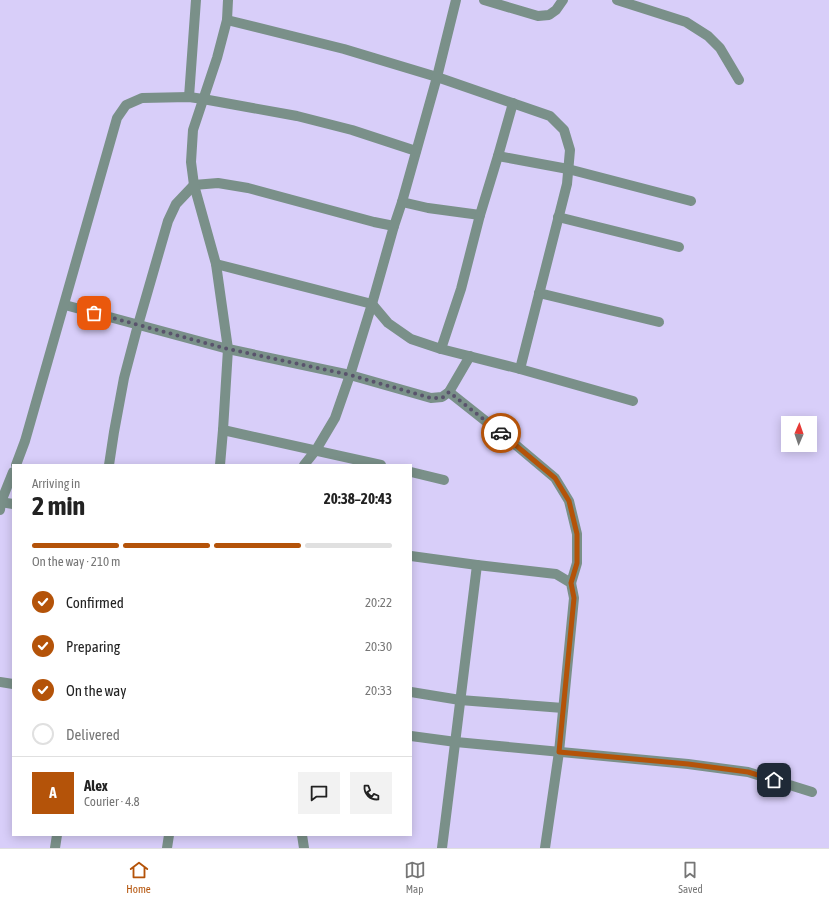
<!DOCTYPE html>
<meta charset="utf-8">
<style>
body{margin:0;font-family:"Asap Condensed",sans-serif;background:#f2f2f2;color:#222;height:100vh;display:flex;flex-direction:column;font-size:15px;white-space:nowrap}
*{box-sizing:border-box;margin:0}
p{font-size:13px;color:#767676}
.icon{flex:none;width:22px;height:22px;fill:none;stroke:currentColor;stroke-width:2;stroke-linecap:round;stroke-linejoin:round}
.map{position:relative;flex:1;overflow:hidden}
.panel{position:absolute;left:12px;top:464px;width:400px;height:372px;display:flex;flex-direction:column;background:#fff;border-radius:0px;box-shadow:0 2px 10px #0003}
.panel>*{flex:none}
.needle{width:26px;rotate:2deg}
.buttons{position:absolute;left:781px;top:416px;display:grid;gap:8px}
.buttons a{display:grid;place-items:center;width:36px;height:36px;border-radius:0px;background:#fff;box-shadow:0 2px 10px #0003;font-size:20px}
.pin{position:absolute;display:grid;place-items:center;width:34px;height:34px;color:#fff;margin:-17px;border-radius:8px;box-shadow:0 2px 6px #0006}
.courier{position:absolute;display:grid;place-items:center;width:40px;height:40px;margin:-20px;border:3px solid #b45309;border-radius:50%;background:#fff;color:#222;box-shadow:0 1px 5px #0007}
.headline em{font-style:normal;font-weight:700}
.headline div{display:flex;flex-direction:column-reverse}
.headline{display:flex;align-items:center;justify-content:space-between;height:68px;padding:0 20px}
h1{font-size:26px;font-weight:700;line-height:30px}
.bar{display:grid;grid-template-columns:repeat(4,1fr);gap:6px 4px;align-content:center;height:48px;padding:0 20px}
.bar i{height:5px;border-radius:3px;background:#e0e0e0}
.bar .selected{background:#b45309}
.bar p{grid-column:span 4}
.line{display:flex;align-items:center;gap:10px;padding:0 20px;border-top:1px solid #e0e0e0}
.line div{flex:1}
.round{display:grid;place-items:center;flex:none;width:42px;height:42px;border-radius:0px;background:#f2f2f2}
ol{padding:0 20px;list-style:none}
li{display:flex;align-items:center;gap:12px;height:44px}
li p{margin-inline-start:auto}
li .icon{padding:4px;border-radius:50%;background:#b45309;color:#fff;stroke-width:4}
li:last-child{color:#767676}
li i{width:22px;height:22px;border:2px solid #e0e0e0;border-radius:50%}
.menu{display:flex;justify-content:space-around;align-items:center;height:56px;border-top:1px solid #e0e0e0;background:#fff;font-size:11px;color:#767676}
.menu a{display:grid;justify-items:center;gap:2px}
.menu .selected{color:#b45309}
.map>svg:first-child{display:block}
.lines{fill:none;stroke-linecap:round;stroke-linejoin:round}
.minor{stroke:#7a9089;stroke-width:10}
.done{stroke:#59536c;stroke-width:4;stroke-dasharray:0 7.2}
.route{stroke:#b45309;stroke-width:5}
</style>
<div class="map">
<svg width="829" height="848" viewBox="0 0 829 848">
<rect width="100%" height="100%" fill="#d8cef9"/>
<g class="lines">
<g class="minor">
<path d="M484 0 538 16 549 15 556 10 563 0"/>
<path d="M617 0 686 22 708 36 720 48 739 80"/>
<path d="M227 20 344 49 437 77 550 116 564 130 570 150 567 184 520 369"/>
<path d="M189 97 196 0"/>
<path d="M498 156 568 169 691 201"/>
<path d="M402 202 428 208 480 215"/>
<path d="M558 217 679 247"/>
<path d="M216 264 372 304 388 323 411 339 441 349 520 369 633 401"/>
<path d="M539 293 659 322"/>
<path d="M65 305 228 349 350 375 431 398 442 397 449 392 470 356"/>
<path d="M441 349 461 289 480 215 498 156 513 103"/>
<path d="M449 392 517 446 555 478 569 501 577 534V563L571 583"/>
<path d="M223 430 381 465"/>
<path d="M16 465 25 441 117 118 126 105 142 98 189 97 203 99 297 116 352 130 416 151"/>
<path d="M109 465 114 432 124 378 138 325 168 221 176 204 194 185 218 183 248 188 374 222 394 226"/>
<path d="M220 465 223 430 228 349 216 264 194 185 191 162 193 130 217 58 227 20 228 0"/>
<path d="M304 465 316 450 335 418 350 375 372 304 394 226 402 202 437 77 456 0"/>
<path d="M411 472 444 480"/>
<path d="M0 502 13 504"/>
<path d="M0 510 1 502 13 472"/>
<path d="M411 556 477 565 556 574 571 583 574 598 559 752 545 848"/>
<path d="M0 682 13 684"/>
<path d="M411 692 460 700 563 708"/>
<path d="M411 736 456 742 688 764 748 772 812 792"/>
<path d="M302 835 304 848"/>
<path d="M55 848 57 835"/>
<path d="M167 848 169 835"/>
<path d="M442 848C454 754 465 660 477 565"/>
</g>
</g>
<g class="lines">
<path class="done" d="M94 313 228 349 350 375 431 398H442L449 392 501 433"/>
<path class="route" d="M501 433 555 478 569 501 577 534V563L571 583 574 598 559 752 688 764 748 772 774 780"/>
</g>
</svg>
<div class="buttons">
<a><svg class="needle" viewBox="-14 -14 28 28"><path d="M0-13l5 13h-10z" fill="#e53935"/><path d="M0 13l5-13h-10z" fill="#767676"/></svg></a>
</div>
<div class="pin" style="left:94px;top:313px;background:#ea580c"><svg class="icon" aria-label="bag" viewBox="0 0 24 24"><path d="M5 8h14l-1 12H6zM9 8a3 3 0 0 1 6 0"/></svg></div>
<div class="pin" style="left:774px;top:780px;background:#1f2937"><svg class="icon" aria-label="home" viewBox="0 0 24 24"><path d="M3 11l9-7 9 7M6 9v11h12V9"/></svg></div>
<div class="courier" style="left:501px;top:433px"><svg class="icon" aria-label="car" viewBox="0 0 24 24"><path d="M5 17H2v-5l4-1 3-4h7l3 4 3 1v5h-3M9 17h6M6 11h13"/><circle cx="7" cy="17" r="2"/><circle cx="17" cy="17" r="2"/></svg></div>
<section class="panel">
<div class="headline"><div><h1>2 min</h1><p>Arriving in</p></div><em>20:38–20:43</em></div>
<div class="bar"><i class="selected"></i><i class="selected"></i><i class="selected"></i><i></i><p>On the way · 210 m</p></div>
<ol>
<li><svg class="icon" aria-label="check" viewBox="0 0 24 24"><path d="M5 12l5 5 9-10"/></svg>Confirmed<p>20:22</p></li>
<li><svg class="icon" aria-label="check" viewBox="0 0 24 24"><path d="M5 12l5 5 9-10"/></svg>Preparing<p>20:30</p></li>
<li><svg class="icon" aria-label="check" viewBox="0 0 24 24"><path d="M5 12l5 5 9-10"/></svg>On the way<p>20:33</p></li>
<li><i></i>Delivered</li>
</ol>
<div class="line" style="height:72px"><b class="round" style="background:#b45309;color:#fff">A</b><div><b>Alex</b><p>Courier · 4.8</p></div><a class="round"><svg class="icon" aria-label="chat" viewBox="0 0 24 24"><path d="M4 5h16v11H9l-5 4z"/></svg></a><a class="round"><svg class="icon" aria-label="phone" viewBox="0 0 24 24"><path d="M5 4h4l2 5-3 2q2 4 5 5l2-3 5 2v4C11 20 4 13 5 4z"/></svg></a></div>
</section>
</div>
<nav class="menu">
<a class="selected"><svg class="icon" aria-label="home" viewBox="0 0 24 24"><path d="M3 11l9-7 9 7M6 9v11h12V9"/></svg>Home</a>
<a><svg class="icon" aria-label="map" viewBox="0 0 24 24"><path d="M3 6l6-2 6 2 6-2v14l-6 2-6-2-6 2zM9 4v14M15 6v14"/></svg>Map</a>
<a><svg class="icon" aria-label="saved" viewBox="0 0 24 24"><path d="M7 4h10v16l-5-4-5 4z"/></svg>Saved</a>
</nav>
